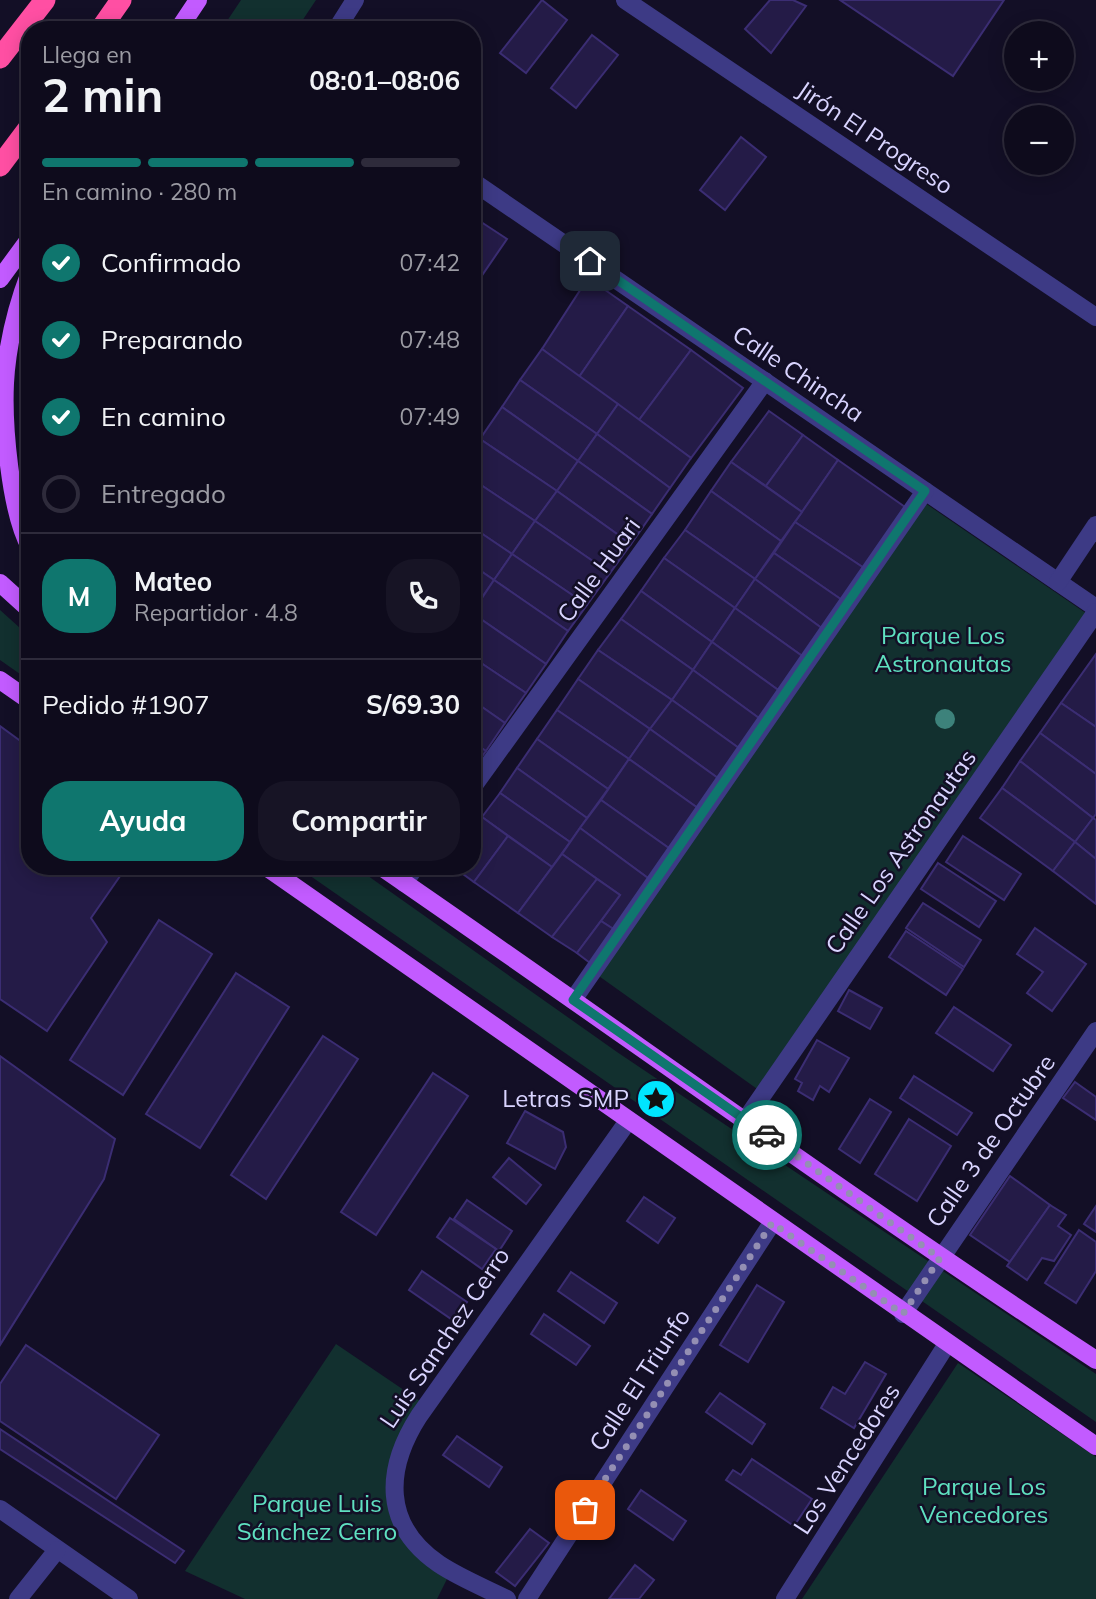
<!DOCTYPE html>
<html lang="es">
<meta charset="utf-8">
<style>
body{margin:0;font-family:Mulish,sans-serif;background:#171425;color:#f1f3f6;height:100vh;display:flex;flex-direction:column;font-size:26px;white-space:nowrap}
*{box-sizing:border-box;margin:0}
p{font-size:23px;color:#9b9ba3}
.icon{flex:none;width:38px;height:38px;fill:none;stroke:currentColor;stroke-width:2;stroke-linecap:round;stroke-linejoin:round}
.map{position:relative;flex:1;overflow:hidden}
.panel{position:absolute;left:21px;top:21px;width:460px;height:854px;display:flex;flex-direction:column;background:#0e0b1c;border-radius:28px;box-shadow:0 4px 18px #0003,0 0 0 2px #2e2b3b}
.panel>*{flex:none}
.tools{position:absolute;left:1004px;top:21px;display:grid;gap:14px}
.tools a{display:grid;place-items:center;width:70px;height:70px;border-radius:50%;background:#0e0b1c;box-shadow:0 4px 18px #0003,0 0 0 2px #2e2b3b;font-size:35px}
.pin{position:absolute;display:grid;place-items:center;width:60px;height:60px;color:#fff;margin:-30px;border-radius:14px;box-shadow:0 4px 10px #0006}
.courier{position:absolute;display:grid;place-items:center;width:70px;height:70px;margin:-35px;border:5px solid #0f766e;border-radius:50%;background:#fff;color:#222;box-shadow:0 2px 9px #0007}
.headline em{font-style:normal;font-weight:700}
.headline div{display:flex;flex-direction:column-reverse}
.headline{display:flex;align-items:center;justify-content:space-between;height:119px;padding:0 21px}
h1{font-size:46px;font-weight:700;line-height:52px}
.bar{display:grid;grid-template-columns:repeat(4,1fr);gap:10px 7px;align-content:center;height:84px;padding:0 21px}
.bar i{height:9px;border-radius:5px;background:#2e2b3b}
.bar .on{background:#0f766e}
.bar p{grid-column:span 4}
.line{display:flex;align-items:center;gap:18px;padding:0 21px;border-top:2px solid #2e2b3b}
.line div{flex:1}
.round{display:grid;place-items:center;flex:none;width:74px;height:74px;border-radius:28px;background:#171425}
ol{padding:0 21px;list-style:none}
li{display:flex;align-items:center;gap:21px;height:77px}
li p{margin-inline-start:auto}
li .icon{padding:7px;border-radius:50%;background:#0f766e;color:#fff;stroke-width:4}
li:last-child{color:#9b9ba3}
li i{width:38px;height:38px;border:4px solid #2e2b3b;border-radius:50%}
.button{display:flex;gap:14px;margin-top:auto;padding:14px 21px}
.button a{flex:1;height:80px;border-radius:28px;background:#0f766e;color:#fff;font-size:28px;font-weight:700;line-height:80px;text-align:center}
.button a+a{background:#171425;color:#f1f3f6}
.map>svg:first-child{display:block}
.green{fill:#12302f}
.building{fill:#241b47;stroke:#3b2d73;stroke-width:2}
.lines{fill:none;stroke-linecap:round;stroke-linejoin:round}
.minor{stroke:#3d3a85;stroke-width:18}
.major{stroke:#c25bff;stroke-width:18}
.highway{stroke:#ff4fa3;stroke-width:21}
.tree{fill:#3d827b}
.done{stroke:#948fb3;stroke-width:7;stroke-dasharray:0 12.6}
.route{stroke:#0f766e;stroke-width:9}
.labels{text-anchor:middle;stroke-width:5;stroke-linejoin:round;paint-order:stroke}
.street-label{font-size:24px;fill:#d9d4ff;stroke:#130f26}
.park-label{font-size:24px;fill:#5fe0c0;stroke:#130f26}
.poi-label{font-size:24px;fill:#d9d4ff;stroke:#130f26;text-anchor:end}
</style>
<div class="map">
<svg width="1096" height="1599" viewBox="0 0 1096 1599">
<rect width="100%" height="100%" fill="#130f26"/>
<g class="green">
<path d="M241 0H316L296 30H221Z"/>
<path d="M922 501 1090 616 760 1091 596 974Z"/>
<path d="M0 610 30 637V681L0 660Z"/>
<path d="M296 866H354L617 1052 1096 1374V1422Z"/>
<path d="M336 1344 426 1405 399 1451 403 1519 451 1571 437 1599H245L185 1571Z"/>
<path d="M958 1363 1096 1457V1599H802Z"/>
</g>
<g class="building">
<path d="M542 0 567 20 526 73 500 53Z"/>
<path d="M770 0H793L806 6 771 53 745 29Z"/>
<path d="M840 0H1004L953 76Z"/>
<path d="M592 35 618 55 576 108 551 88Z"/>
<path d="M741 137 766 157 725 210 700 190Z"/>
<path d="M472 216 507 239 472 290Z"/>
<path d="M588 278 628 306 579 377 542 349Z"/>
<path d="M628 306 691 350 639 420 579 377Z"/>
<path d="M542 349 618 404 597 434 520 380Z"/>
<path d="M691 350 743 388 691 458 639 420Z"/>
<path d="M520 380 597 434 578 461 502 407Z"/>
<path d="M618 404 691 458 670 488 597 434Z"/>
<path d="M502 407 578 461 557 491 480 439Z"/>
<path d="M769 411 803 435 766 486 731 462Z"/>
<path d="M597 434 670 488 652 514 578 461Z"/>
<path d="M803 435 838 460 802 512 766 486Z"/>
<path d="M480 439 557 491 535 521 472 479V449Z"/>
<path d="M838 460 905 507 864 568 795 522Z"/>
<path d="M578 461 652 514 631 544 557 491Z"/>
<path d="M731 462 802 512 781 541 711 491Z"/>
<path d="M472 479 535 521 512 554 472 527Z"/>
<path d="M557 491 631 544 610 573 535 521Z"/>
<path d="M711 491 781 541 755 579 685 530Z"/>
<path d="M535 521 610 573 587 605 512 554Z"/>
<path d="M795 522 864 568 842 600 774 553Z"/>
<path d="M472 527 512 554 494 580 472 565Z"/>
<path d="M685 530 755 579 735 608 664 558Z"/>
<path d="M774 553 842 600 823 629 755 579Z"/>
<path d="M512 554 587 605 568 631 494 580Z"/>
<path d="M664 558 735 608 712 642 641 591Z"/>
<path d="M472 565 494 580 472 612Z"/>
<path d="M755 579 823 629 805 658 735 608Z"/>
<path d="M494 580 568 631 546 664 472 613Z"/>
<path d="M641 591 712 642 693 670 621 619Z"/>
<path d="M735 608 805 658 781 692 712 642Z"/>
<path d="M472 613 546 664 526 693 472 657Z"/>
<path d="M621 619 693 670 672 700 598 650Z"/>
<path d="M712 642 781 692 763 721 693 670Z"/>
<path d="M598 650 672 700 650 729 578 679Z"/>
<path d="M1096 654V727L1061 703Z"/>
<path d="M472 657 526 693 505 723 472 700Z"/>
<path d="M693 670 763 721 743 751 672 700Z"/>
<path d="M578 679 650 729 629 759 557 710Z"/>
<path d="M472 700 505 723 486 751 472 742Z"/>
<path d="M672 700 743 751 722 781 650 729Z"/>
<path d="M1061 703 1096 727V774L1040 733Z"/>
<path d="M557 710 629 759 608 789 537 739Z"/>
<path d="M0 726 30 748V866H127L91 918 107 942 47 1031 0 999Z"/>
<path d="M650 729 722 781 702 811 629 759Z"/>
<path d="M1040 733 1096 774V814L1093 818 1020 761Z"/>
<path d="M537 739 608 789 587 818 517 768Z"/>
<path d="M472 742 486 751 472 770Z"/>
<path d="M629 759 702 811 673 851 601 800Z"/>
<path d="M1020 761 1093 818 1075 842 1002 788Z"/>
<path d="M517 768 587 818 570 842 500 793Z"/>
<path d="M1002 788 1075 842 1053 871 980 818Z"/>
<path d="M500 793 570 842 552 867 482 817Z"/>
<path d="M601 800 673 851 652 881 580 828Z"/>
<path d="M482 817 508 836 474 882 452 866H472V831Z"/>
<path d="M1093 818 1096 820V859L1075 842Z"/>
<path d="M580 828 652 881 618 932 601 921 620 895 562 854Z"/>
<path d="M508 836 552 867 518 913 474 882Z"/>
<path d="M963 836 1021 874 1004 900 946 862Z"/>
<path d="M1075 842 1096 859V904L1053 871Z"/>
<path d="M562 854 597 879 552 937 518 913Z"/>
<path d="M938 863 996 901 979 927 921 889Z"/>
<path d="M597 879 620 895 577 953 552 937Z"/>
<path d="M923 903 981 940 964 967 906 928Z"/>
<path d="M159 920 212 954 123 1095 70 1060Z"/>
<path d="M601 921 618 932 590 963 577 953Z"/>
<path d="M1035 928 1086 964 1052 1011 1027 993 1043 972 1017 954Z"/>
<path d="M906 931 963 969 946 995 889 957Z"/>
<path d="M236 973 289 1007 200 1148 146 1114Z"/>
<path d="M849 990 882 1008 870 1029 838 1011Z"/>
<path d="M954 1007 1011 1045 993 1071 936 1033Z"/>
<path d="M323 1036 358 1059 266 1199 231 1175Z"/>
<path d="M817 1040 849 1058 829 1092 820 1086 813 1100 798 1091 802 1083 795 1079Z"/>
<path d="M0 1056 115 1139 104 1179 0 1345Z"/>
<path d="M433 1073 468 1096 376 1235 341 1212Z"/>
<path d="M914 1076 972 1113 957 1135 900 1098Z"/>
<path d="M1075 1082 1096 1097V1120L1063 1098Z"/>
<path d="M870 1099 891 1112 860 1163 839 1149Z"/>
<path d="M525 1111 563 1132 566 1147 555 1169 507 1143Z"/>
<path d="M909 1119 951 1146 917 1201 875 1174Z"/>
<path d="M509 1158 541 1185 526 1204 493 1177Z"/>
<path d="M1010 1176 1050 1205 1010 1262 970 1235Z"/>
<path d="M644 1197 675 1218 658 1243 627 1221Z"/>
<path d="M467 1200 512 1231 499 1251 454 1219Z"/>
<path d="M1050 1205 1066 1215 1058 1226 1071 1235 1054 1261 1042 1258 1027 1280 1007 1266Z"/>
<path d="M1096 1206V1232L1084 1224Z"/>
<path d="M450 1218 496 1249 482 1269 437 1237Z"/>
<path d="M1079 1230 1096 1242V1271L1076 1303 1045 1283Z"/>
<path d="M422 1271 467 1302 454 1321 409 1290Z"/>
<path d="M571 1272 617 1303 604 1323 558 1291Z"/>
<path d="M757 1285 784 1302 748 1362 720 1345Z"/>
<path d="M544 1314 590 1346 576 1365 531 1334Z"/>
<path d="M26 1345 159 1435 116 1499 0 1421V1384Z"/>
<path d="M865 1362 886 1374 854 1428 821 1408 833 1387 845 1394Z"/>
<path d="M720 1393 765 1424 752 1444 706 1412Z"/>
<path d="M0 1429 184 1551 175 1563 0 1449Z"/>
<path d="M457 1436 502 1467 489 1487 443 1455Z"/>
<path d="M752 1459 812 1499 794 1526 726 1480 733 1470 741 1475Z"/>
<path d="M641 1490 686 1521 673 1540 628 1509Z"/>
<path d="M530 1529 549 1543 515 1586 496 1572Z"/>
<path d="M635 1565 654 1580 639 1599H609Z"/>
</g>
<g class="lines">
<g class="minor">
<path d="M625 0 1096 317"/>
<path d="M336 30 355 0"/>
<path d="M472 181 1096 608"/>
<path d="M1058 582 1096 525"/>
<path d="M472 788 765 381"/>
<path d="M404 883 416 866"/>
<path d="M573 1000 925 491"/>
<path d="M746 1119 1096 612"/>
<path d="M903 1314 1096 1031"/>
<path d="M0 1509 129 1599"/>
<path d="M18 1599 57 1550"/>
<path d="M507 1599C485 1588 460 1578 439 1564 382 1525 385 1469 419 1416L628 1121"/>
<path d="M527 1599 772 1223"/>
<path d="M785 1599 947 1344"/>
</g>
<g class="major">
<path d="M178 30 198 0"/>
<path d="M30 272C17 306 7 345 5 383 3 424 10 511 30 547"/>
<path d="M0 279 30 238"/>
<path d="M0 583 30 610"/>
<path d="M0 680 30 701"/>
<path d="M265 866 1096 1446"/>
<path d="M380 866C619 1030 853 1201 1096 1360"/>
</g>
<g class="highway">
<path d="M100 30 121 0"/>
<path d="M0 58 45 0"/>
<path d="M0 166 30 126"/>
</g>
</g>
<circle class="tree" cx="945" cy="719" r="10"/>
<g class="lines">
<path class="done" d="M585 1510 772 1223 903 1314 940 1258 767 1135"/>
<path class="route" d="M590 261 925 491 573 1000 767 1135"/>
</g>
<defs>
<symbol id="sight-disc" viewBox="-11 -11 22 22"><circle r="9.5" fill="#00e5ff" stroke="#130f26"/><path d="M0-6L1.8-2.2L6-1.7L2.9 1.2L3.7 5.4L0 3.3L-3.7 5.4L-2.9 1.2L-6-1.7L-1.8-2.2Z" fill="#111"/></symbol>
</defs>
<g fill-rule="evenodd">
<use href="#sight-disc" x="634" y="1077" width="44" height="44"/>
</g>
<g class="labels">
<g class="street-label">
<text transform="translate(875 138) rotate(34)" y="8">Jirón El Progreso</text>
<text transform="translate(798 374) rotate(34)" y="8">Calle Chincha</text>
<text transform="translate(599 570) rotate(-54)" y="8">Calle Huari</text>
<text transform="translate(901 852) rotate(-55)" y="8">Calle Los Astronautas</text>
<text transform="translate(991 1141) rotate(-55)" y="8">Calle 3 de Octubre</text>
<text transform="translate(445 1338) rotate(-56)" y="8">Luis Sanchez Cerro</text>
<text transform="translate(640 1380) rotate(-57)" y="8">Calle El Triunfo</text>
<text transform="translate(847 1459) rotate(-57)" y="8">Los Vencedores</text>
</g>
<g class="park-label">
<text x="943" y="644">Parque Los<tspan x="943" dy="28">Astronautas</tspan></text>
<text x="984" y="1495">Parque Los<tspan x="984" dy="28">Vencedores</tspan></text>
<text x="317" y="1512">Parque Luis<tspan x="317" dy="28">Sánchez Cerro</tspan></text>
</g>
<g class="poi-label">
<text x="629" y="1107">Letras SMP</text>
</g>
</g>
</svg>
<div class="tools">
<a>+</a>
<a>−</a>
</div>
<div class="pin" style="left:585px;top:1510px;background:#ea580c"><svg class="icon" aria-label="bag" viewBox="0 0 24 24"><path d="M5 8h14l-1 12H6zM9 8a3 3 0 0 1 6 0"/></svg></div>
<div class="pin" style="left:590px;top:261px;background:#1f2937"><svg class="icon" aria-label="home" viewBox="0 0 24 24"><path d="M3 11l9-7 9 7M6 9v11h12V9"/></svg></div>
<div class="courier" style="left:767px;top:1135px"><svg class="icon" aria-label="car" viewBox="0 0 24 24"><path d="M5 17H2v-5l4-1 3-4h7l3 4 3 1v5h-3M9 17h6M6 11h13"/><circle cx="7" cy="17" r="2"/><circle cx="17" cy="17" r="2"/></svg></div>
<section class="panel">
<div class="headline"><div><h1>2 min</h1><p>Llega en</p></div><em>08:01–08:06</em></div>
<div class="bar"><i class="on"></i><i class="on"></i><i class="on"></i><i></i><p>En camino · 280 m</p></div>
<ol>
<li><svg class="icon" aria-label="check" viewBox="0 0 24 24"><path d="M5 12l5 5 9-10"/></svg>Confirmado<p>07:42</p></li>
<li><svg class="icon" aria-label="check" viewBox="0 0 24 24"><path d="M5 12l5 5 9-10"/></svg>Preparando<p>07:48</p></li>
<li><svg class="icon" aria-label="check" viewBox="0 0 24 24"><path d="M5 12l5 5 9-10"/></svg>En camino<p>07:49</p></li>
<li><i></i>Entregado</li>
</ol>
<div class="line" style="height:126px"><b class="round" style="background:#0f766e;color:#fff">M</b><div><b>Mateo</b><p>Repartidor · 4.8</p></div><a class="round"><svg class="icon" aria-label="phone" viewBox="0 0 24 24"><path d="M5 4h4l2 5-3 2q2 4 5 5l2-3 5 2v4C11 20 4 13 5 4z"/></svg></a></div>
<div class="line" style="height:91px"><div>Pedido #1907</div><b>S/69.30</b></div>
<div class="button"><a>Ayuda</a><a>Compartir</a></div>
</section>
</div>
